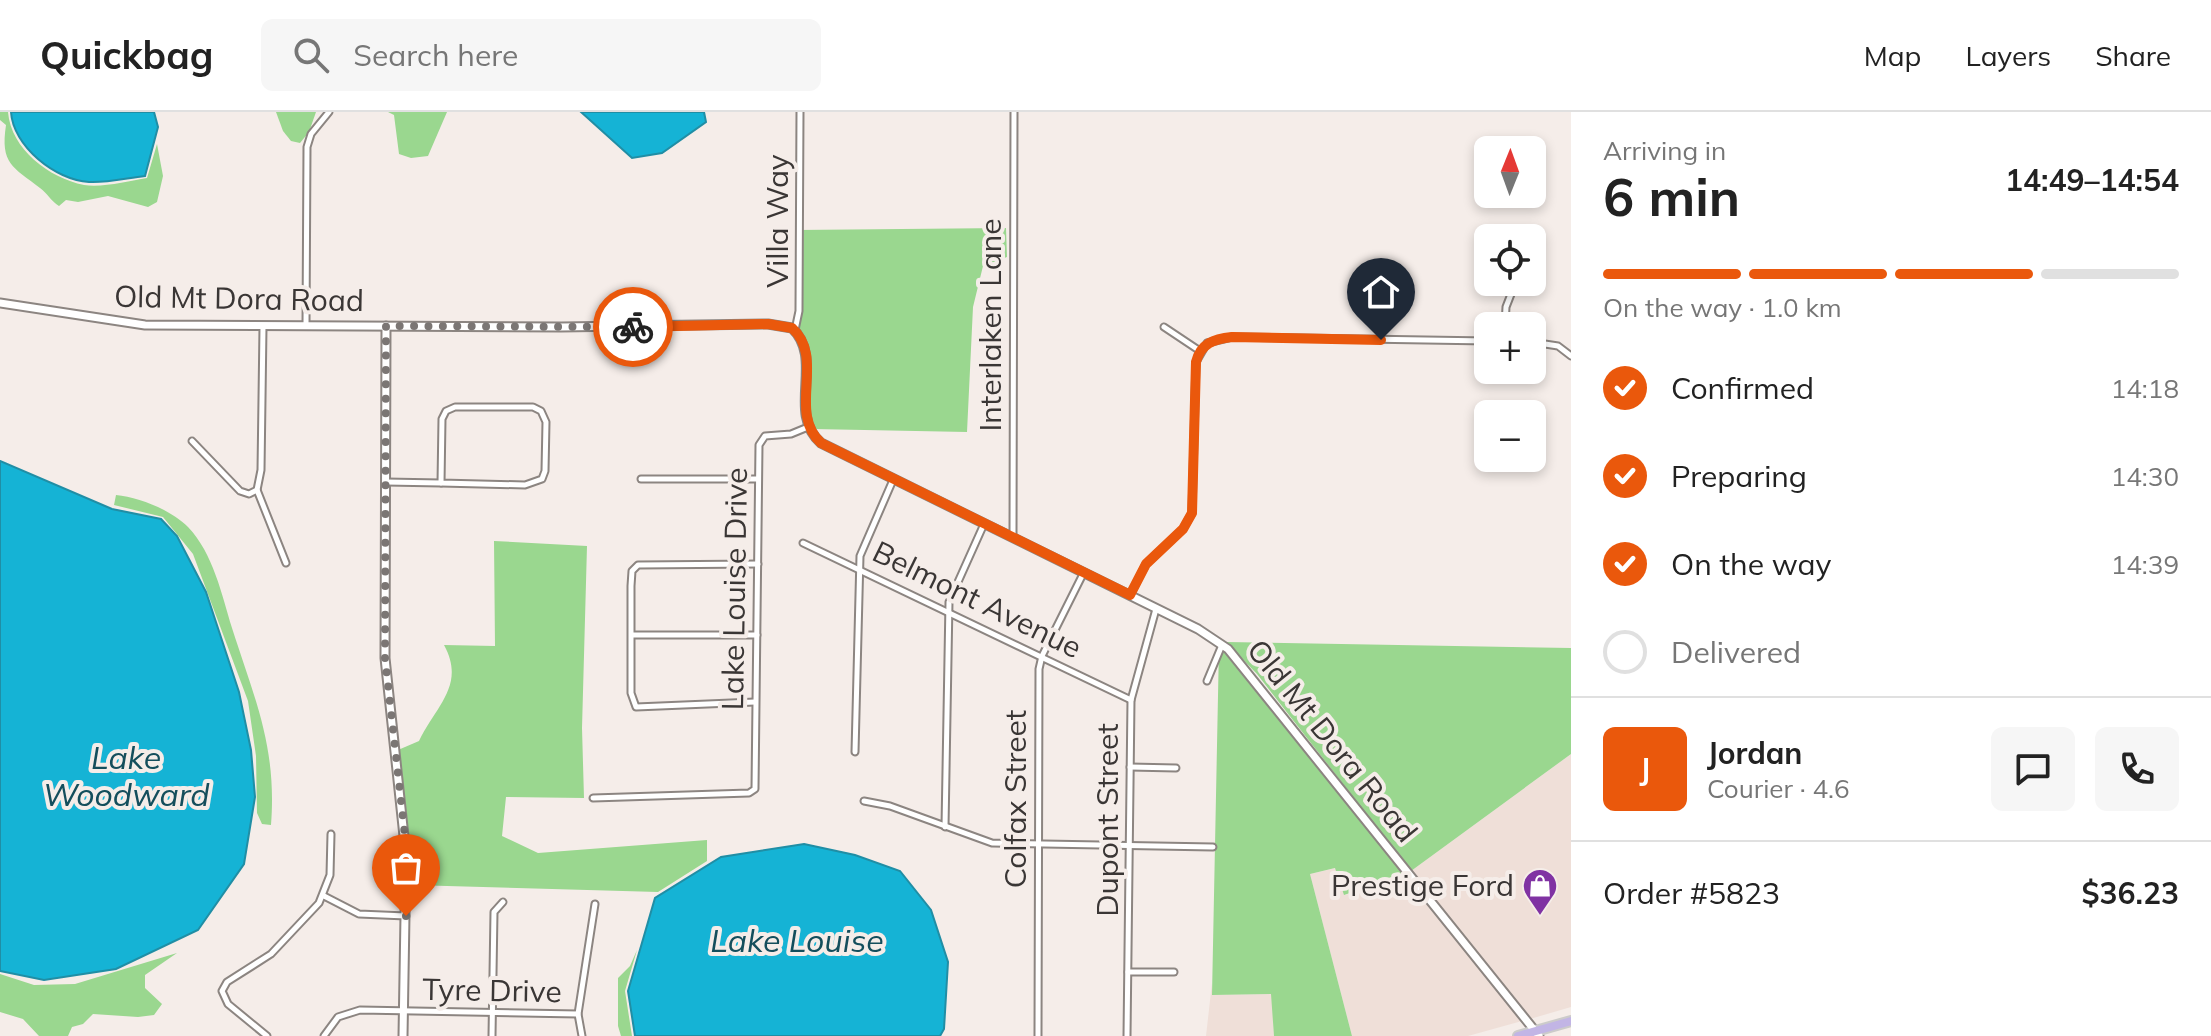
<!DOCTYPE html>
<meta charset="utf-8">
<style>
body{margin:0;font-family:Mulish,sans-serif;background:#f6f6f6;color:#222;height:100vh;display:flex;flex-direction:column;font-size:30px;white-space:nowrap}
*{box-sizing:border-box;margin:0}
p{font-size:26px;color:#767676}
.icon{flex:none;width:44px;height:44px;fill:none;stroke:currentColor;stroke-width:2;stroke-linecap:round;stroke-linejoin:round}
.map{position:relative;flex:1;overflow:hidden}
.sheet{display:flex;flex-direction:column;background:#fff;width:640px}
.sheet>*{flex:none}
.needle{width:52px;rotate:1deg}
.fabs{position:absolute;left:1474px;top:24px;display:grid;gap:16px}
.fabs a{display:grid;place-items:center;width:72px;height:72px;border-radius:12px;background:#fff;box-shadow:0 4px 12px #0003;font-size:40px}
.pin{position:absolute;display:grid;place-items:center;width:68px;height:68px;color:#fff;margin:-82px -34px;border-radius:50% 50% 50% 0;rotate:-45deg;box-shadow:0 0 8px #0007}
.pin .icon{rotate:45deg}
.courier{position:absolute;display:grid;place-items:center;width:80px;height:80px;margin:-40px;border:6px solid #ea580c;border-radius:50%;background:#fff;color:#222;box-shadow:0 2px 10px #0007}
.head em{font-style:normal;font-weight:700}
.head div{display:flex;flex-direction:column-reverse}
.head{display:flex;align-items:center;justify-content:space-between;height:136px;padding:0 32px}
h1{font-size:52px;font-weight:700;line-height:60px}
.bar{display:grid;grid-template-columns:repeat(4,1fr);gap:12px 8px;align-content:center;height:96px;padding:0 32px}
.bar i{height:10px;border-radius:6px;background:#e0e0e0}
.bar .current{background:#ea580c}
.bar p{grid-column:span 4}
.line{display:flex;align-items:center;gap:20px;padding:0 32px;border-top:2px solid #e0e0e0}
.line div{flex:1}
.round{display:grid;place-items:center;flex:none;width:84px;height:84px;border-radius:12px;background:#f6f6f6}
ol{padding:0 32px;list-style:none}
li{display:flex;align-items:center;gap:24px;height:88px}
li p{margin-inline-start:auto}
li .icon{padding:8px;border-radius:50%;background:#ea580c;color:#fff;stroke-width:4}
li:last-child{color:#767676}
li i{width:44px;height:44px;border:4px solid #e0e0e0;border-radius:50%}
header{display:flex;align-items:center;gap:48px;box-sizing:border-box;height:112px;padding:0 40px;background:#fff;border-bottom:2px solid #e0e0e0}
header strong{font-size:38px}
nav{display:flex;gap:44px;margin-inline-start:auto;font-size:28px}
.search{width:560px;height:72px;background:#f6f6f6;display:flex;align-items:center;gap:20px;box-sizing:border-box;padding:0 28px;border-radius:12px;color:#767676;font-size:30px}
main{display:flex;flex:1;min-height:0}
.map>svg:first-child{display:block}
.built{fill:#efdfd8}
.green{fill:#9ad78f}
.water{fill:#15b3d5;stroke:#208ea5;stroke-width:2}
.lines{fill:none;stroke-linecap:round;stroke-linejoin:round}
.minor-casing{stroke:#8c8581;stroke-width:9}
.tertiary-casing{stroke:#8c8581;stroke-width:11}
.primary-casing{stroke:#cccbca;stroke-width:12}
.minor{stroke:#fff;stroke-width:5}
.tertiary{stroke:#fff;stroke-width:7}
.primary{stroke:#c2b5e5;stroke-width:8}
.done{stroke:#7b7674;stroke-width:8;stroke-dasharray:0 14.4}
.route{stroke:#ea580c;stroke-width:10}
.labels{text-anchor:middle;stroke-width:8;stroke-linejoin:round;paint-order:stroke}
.street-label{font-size:30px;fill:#3a3635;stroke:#f5ede9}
.poi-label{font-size:30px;fill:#3a3635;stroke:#f5ede9;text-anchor:end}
.water-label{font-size:32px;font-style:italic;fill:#144e5c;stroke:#f5ede9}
</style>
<header>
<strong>Quickbag</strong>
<div class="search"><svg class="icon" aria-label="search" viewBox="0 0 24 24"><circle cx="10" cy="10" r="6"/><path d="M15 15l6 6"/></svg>Search here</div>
<nav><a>Map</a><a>Layers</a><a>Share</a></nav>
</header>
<main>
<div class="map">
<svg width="1571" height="924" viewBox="0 0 1571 924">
<rect width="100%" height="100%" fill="#f5ede9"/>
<g class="built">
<path d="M1571 642V895L1530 907 1411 759Z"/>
<path d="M1336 756 1345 783 1404 763 1522 909 1468 924H1352L1310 762Z"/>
<path d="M1212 871V883L1272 882 1274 924H1206Z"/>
</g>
<g class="green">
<path d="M0 0H8C11 37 49 66 84 73 102 76 129 69 147 66L157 32 163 64 157 90 148 95 108 84 78 90 66 88 59 94C51 89 47 81 40 76 13 55 0 52 6 13L0 8Z"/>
<path d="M276 0H316L309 20 300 31 291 29 283 19Z"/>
<path d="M388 0H447L428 44 411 46 399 42 394 3Z"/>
<path d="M1006 116 1007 145 983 154 973 195 967 320 813 317 809 303V237L798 216 797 118Z"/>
<path d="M116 383C139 385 171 398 188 415 213 441 222 483 232 516 255 588 277 635 271 713L262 712 257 701 256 644 248 589 193 442 163 405 114 393Z"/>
<path d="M494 429 587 434 582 616 584 686 506 685 502 724 538 741 707 728V749L658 780 411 773 398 638 419 629C436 594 466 573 444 533L495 534Z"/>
<path d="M1226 530 1571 536V642L1411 759 1257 562Z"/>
<path d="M1219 534 1404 763 1344 783 1335 756 1310 762 1352 924H1274L1271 882 1212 883Z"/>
<path d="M637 838 625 879 632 924H621L618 914V866L630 854Z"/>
<path d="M177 841 145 863V876L162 892 154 903 138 905 93 902 83 912 72 915 68 924H39L23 907 0 900V862L34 873 75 872Z"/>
</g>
<g class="water">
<path d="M11 0H154L158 15 145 64C127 66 107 71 89 70 55 68 13 34 11 0Z"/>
<path d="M581 0H704L706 10 662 41 632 46Z"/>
<path d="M0 349 112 397 161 407 177 424 206 480 239 580 251 638 255 685 244 752 198 818 116 857 44 868 0 859Z"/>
<path d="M804 732 855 743 900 759 931 798 948 850 944 917 940 924H635L628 879 655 786 721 745Z"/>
</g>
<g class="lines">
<defs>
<g id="minor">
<path d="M306 214 307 35 311 22 329 0"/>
<path d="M1505 214 1506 195 1513 177"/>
<path d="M1164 215 1200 239"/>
<path d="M795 218 799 199 800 0"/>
<path d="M1532 230 1558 234 1571 244"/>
<path d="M455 295H533L541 299 546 310 545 359 542 367 525 373 441 371 442 307 446 299Z"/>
<path d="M192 329 240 379 249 382 257 378 261 358 263 215"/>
<path d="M641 367H758"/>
<path d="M386 370 441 371"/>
<path d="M257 378 286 451"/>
<path d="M1013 425 1014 0"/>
<path d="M803 431 1131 588"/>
<path d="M1130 483 1146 452 1183 417 1192 401 1196 250 1207 231 1232 225 1488 229"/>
<path d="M632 523H757"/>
<path d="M1207 569 1222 533"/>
<path d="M755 590 636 595 631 581V474L632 459 638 453 758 452"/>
<path d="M855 640 860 444 893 368"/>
<path d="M1130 655 1176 656"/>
<path d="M593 686 749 681 755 677 759 333 765 324 791 322 808 315"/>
<path d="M864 689 890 694 992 731 1213 735"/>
<path d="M945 715 949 490 984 412"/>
<path d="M324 784 359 802 406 804"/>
<path d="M1128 860H1174"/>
<path d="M267 924 228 892 222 879 227 870 271 842 319 791 330 763 331 722"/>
<path d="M324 924 338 905 360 898 578 902"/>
<path d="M492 924 494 800 503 790"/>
<path d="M582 924 578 902 595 792"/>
<path d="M1038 924 1039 557 1042 544 1084 460"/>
<path d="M1127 924 1131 588 1156 497"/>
</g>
<g id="tertiary">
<path d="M0 191 145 213 561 215 768 212 792 216C825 247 786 301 821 331L1198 517 1228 537 1539 924"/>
<path d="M386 214 385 546 406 743 403 924"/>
</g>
<path id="primary" d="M1518 924 1571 909"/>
</defs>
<use href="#minor" class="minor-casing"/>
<use href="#tertiary" class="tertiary-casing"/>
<use href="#primary" class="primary-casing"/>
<use href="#minor" class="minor"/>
<use href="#tertiary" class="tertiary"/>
<use href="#primary" class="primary"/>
</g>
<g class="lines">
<path class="done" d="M406 804 405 724 385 546 386 214 633 215"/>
<path class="route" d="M633 215 768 212 792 216C826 246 787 300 821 331L1130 483 1146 452 1183 417 1192 401 1196 250C1201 231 1214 227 1232 225L1381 228"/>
</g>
<defs>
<symbol id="shop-pin" viewBox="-11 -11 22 30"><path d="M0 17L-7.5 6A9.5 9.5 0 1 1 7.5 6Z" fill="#8032a3" stroke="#f5ede9"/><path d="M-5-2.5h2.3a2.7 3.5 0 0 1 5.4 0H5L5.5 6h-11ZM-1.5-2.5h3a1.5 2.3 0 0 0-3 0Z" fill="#fff"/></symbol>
</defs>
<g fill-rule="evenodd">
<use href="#shop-pin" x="1520" y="754" width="40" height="54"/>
</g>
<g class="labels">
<g class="street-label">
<text transform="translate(778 109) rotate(-90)" y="10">Villa Way</text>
<text transform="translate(239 187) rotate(1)" y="10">Old Mt Dora Road</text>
<text transform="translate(991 213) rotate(-90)" y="10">Interlaken Lane</text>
<text transform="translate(735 477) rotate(-89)" y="10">Lake Louise Drive</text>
<text transform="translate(977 488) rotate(26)" y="10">Belmont Avenue</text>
<text transform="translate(1332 629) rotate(51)" y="10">Old Mt Dora Road</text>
<text transform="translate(1016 687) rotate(-90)" y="10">Colfax Street</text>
<text transform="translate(1108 708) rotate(-90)" y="10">Dupont Street</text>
<text transform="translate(492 879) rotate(1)" y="10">Tyre Drive</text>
</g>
<g class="poi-label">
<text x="1514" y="784">Prestige Ford</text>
</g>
<g class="water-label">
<text x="126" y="657">Lake<tspan x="126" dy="37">Woodward</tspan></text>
<text x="797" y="840">Lake Louise</text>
</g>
</g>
</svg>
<div class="fabs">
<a><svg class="needle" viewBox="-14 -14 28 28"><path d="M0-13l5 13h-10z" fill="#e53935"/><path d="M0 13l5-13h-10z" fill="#767676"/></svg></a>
<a><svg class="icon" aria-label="locate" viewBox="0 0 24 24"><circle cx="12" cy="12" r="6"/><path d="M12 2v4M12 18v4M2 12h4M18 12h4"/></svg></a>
<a>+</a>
<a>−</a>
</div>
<div class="pin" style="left:406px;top:804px;background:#ea580c"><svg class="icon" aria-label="bag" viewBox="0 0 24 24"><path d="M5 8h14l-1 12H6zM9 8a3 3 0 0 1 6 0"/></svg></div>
<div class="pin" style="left:1381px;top:228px;background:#1f2937"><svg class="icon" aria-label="home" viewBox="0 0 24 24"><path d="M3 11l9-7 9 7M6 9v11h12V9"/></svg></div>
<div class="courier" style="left:633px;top:215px"><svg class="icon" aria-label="bike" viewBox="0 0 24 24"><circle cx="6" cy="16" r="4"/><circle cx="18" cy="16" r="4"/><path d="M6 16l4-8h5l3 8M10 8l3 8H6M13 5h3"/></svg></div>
</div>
<section class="sheet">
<div class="head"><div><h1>6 min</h1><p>Arriving in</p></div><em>14:49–14:54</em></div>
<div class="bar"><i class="current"></i><i class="current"></i><i class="current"></i><i></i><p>On the way · 1.0 km</p></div>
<ol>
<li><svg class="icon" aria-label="check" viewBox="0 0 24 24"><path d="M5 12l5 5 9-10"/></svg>Confirmed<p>14:18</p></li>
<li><svg class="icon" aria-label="check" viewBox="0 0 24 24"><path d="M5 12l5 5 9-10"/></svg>Preparing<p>14:30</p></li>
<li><svg class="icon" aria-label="check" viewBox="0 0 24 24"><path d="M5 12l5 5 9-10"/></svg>On the way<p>14:39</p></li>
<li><i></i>Delivered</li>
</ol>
<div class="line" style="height:144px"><b class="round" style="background:#ea580c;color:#fff">J</b><div><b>Jordan</b><p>Courier · 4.6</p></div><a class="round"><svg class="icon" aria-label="chat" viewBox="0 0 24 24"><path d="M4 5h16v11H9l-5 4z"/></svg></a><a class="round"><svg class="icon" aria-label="phone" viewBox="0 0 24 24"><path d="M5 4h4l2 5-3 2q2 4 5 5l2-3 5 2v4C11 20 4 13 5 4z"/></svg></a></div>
<div class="line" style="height:104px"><div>Order #5823</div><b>$36.23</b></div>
</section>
</main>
